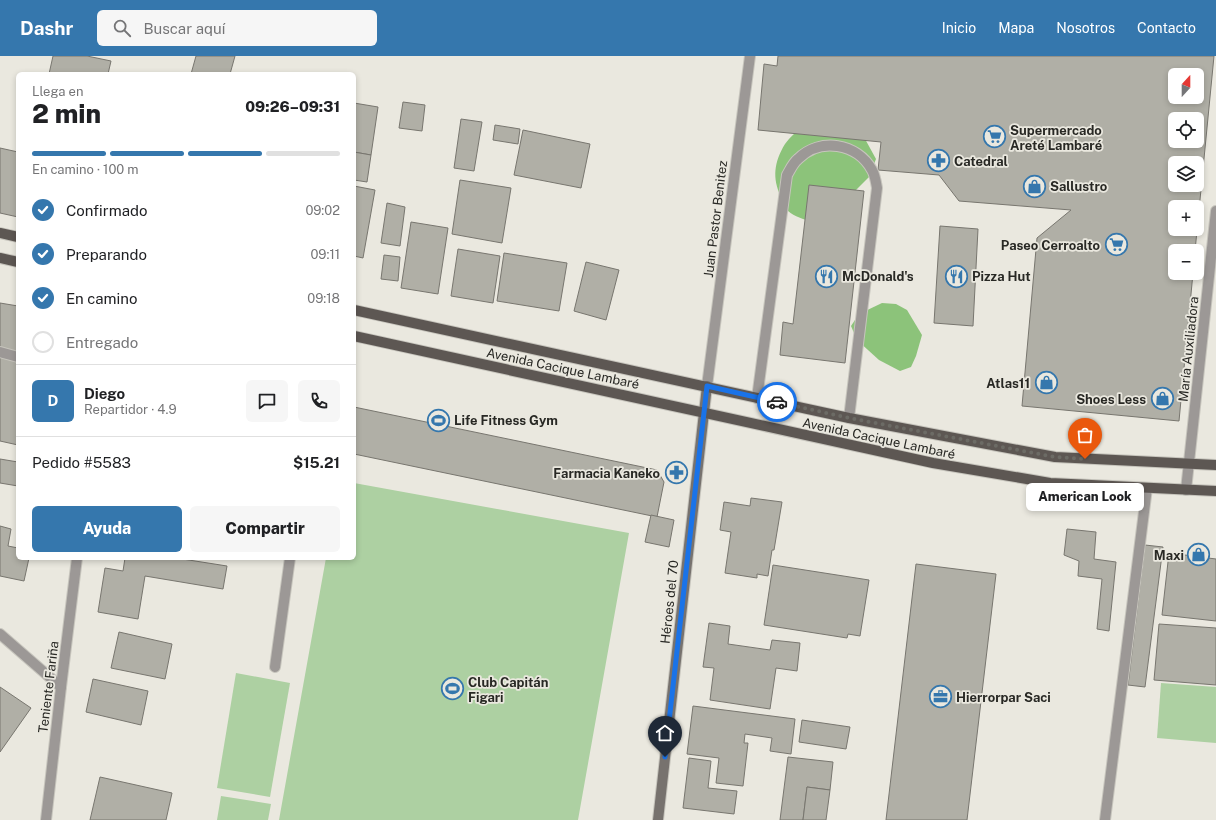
<!DOCTYPE html>
<html lang="es">
<meta charset="utf-8">
<style>
body{margin:0;font-family:"Public Sans",sans-serif;background:#f6f6f6;color:#202124;height:100vh;display:flex;flex-direction:column;font-size:15px;white-space:nowrap}
*{box-sizing:border-box;margin:0}
p{font-size:13px;color:#757577}
.icon{flex:none;width:22px;height:22px;fill:none;stroke:currentColor;stroke-width:2;stroke-linecap:round;stroke-linejoin:round}
.map{position:relative;flex:1;overflow:hidden}
.drawer{position:absolute;left:16px;top:16px;width:340px;height:488px;display:flex;flex-direction:column;background:#fff;border-radius:6px;box-shadow:0 2px 6px #0003}
.drawer>*{flex:none}
.needle{width:26px;rotate:21deg}
.buttons{position:absolute;left:1168px;top:12px;display:grid;gap:8px}
.buttons a{display:grid;place-items:center;width:36px;height:36px;border-radius:6px;background:#fff;box-shadow:0 2px 6px #0003;font-size:20px}
.pin{position:absolute;display:grid;place-items:center;width:34px;height:34px;color:#fff;margin:-41px -17px;border-radius:50% 50% 50% 0;rotate:-45deg;box-shadow:0 0 4px #0007}
.pin .icon{rotate:45deg}
.courier{position:absolute;display:grid;place-items:center;width:40px;height:40px;margin:-20px;border:3px solid #1a73e8;border-radius:50%;background:#fff;color:#222;box-shadow:0 1px 5px #0007}
.bubble{position:absolute;height:28px;border-radius:6px;background:#fff;box-shadow:0 2px 6px #0003;font-size:13px;font-weight:800;line-height:28px;text-align:center}
.summary em{font-style:normal;font-weight:800}
.summary div{display:flex;flex-direction:column-reverse}
.summary{display:flex;align-items:center;justify-content:space-between;height:68px;padding:0 16px}
h1{font-size:26px;font-weight:800;line-height:30px}
.bar{display:grid;grid-template-columns:repeat(4,1fr);gap:6px 4px;align-content:center;height:48px;padding:0 16px}
.bar i{height:5px;border-radius:3px;background:#e0e0e0}
.bar .current{background:#3577ad}
.bar p{grid-column:span 4}
.line{display:flex;align-items:center;gap:10px;padding:0 16px;border-top:1px solid #e0e0e0}
.line div{flex:1}
.round{display:grid;place-items:center;flex:none;width:42px;height:42px;border-radius:6px;background:#f6f6f6}
ol{padding:0 16px;list-style:none}
li{display:flex;align-items:center;gap:12px;height:44px}
li p{margin-inline-start:auto}
li .icon{padding:4px;border-radius:50%;background:#3577ad;color:#fff;stroke-width:4}
li:last-child{color:#757577}
li i{width:22px;height:22px;border:2px solid #e0e0e0;border-radius:50%}
.button{display:flex;gap:8px;margin-top:auto;padding:8px 16px}
.button a{flex:1;height:46px;border-radius:6px;background:#3577ad;color:#fff;font-size:16px;font-weight:800;line-height:46px;text-align:center}
.button a+a{background:#f6f6f6;color:#202124}
header{display:flex;align-items:center;gap:24px;box-sizing:border-box;height:56px;padding:0 20px;background:#3577ad;color:#fff}
header strong{font-size:19px}
nav{display:flex;gap:22px;margin-inline-start:auto;font-size:14px}
.search{width:280px;height:36px;background:#f6f6f6;display:flex;align-items:center;gap:10px;box-sizing:border-box;padding:0 14px;border-radius:6px;color:#757577;font-size:15px}
.map>svg:first-child{display:block}
.green{fill:#add0a2}
.forest{fill:#8cc37a}
.building{fill:#b0afa6;stroke:#78766f;fill-rule:evenodd}
.lines{fill:none;stroke-linecap:round;stroke-linejoin:round}
.lane-casing{stroke:#c7c5bd;stroke-width:12}
.street-casing{stroke:#c7c5bd;stroke-width:12}
.secondary-casing{stroke:#c7c5bd;stroke-width:12}
.primary-casing{stroke:#c7c5bd;stroke-width:12}
.lane{stroke:#9c9896;stroke-width:10}
.street{stroke:#9c9896;stroke-width:10}
.secondary{stroke:#77726e;stroke-width:10}
.primary{stroke:#5d5753;stroke-width:10}
.done{stroke:#6c6b65;stroke-width:4;stroke-dasharray:0 7.2}
.route{stroke:#1a73e8;stroke-width:5}
.labels{text-anchor:middle;stroke-width:3.5;stroke-linejoin:round;paint-order:stroke}
.poi-label{font-size:13px;font-weight:bold;fill:#282824;stroke:#eae8df;text-anchor:start}
.street-label{font-size:13px;fill:#282824;stroke:#eae8df}
</style>
<header>
<strong>Dashr</strong>
<div class="search"><svg class="icon" aria-label="search" viewBox="0 0 24 24"><circle cx="10" cy="10" r="6"/><path d="M15 15l6 6"/></svg>Buscar aquí</div>
<nav><a>Inicio</a><a>Mapa</a><a>Nosotros</a><a>Contacto</a></nav>
</header>
<div class="map">
<svg width="1216" height="764" viewBox="0 0 1216 764">
<rect width="100%" height="100%" fill="#eae8df"/>
<g class="green">
<path d="M354 427 629 477 578 764H279L326 502H354Z"/>
<path d="M236 617 290 627 270 741 217 732Z"/>
<path d="M1161 627 1216 631V687L1157 682Z"/>
<path d="M221 740 271 748 268 764H217Z"/>
</g>
<g class="forest">
<path d="M805 68 859 72 876 103 869 121 842 148 808 165C801 162 791 159 786 153 784 149 783 145 781 141 772 122 774 106 785 88 790 81 798 74 805 68Z"/>
<path d="M882 247 896 248 907 254 922 279 916 300 911 311 900 315 879 304 857 284 851 270 859 258Z"/>
</g>
<g class="building">
<path d="M53 0H87L111 5 108 18H49Z"/>
<path d="M196 0H235L230 18H191Z"/>
<path d="M778 0H1214L1195 195H1175V217H1193L1179 365 1022 350 1037 182 1071 154 959 145 939 119 878 114 881 86 758 74 764 8 777 10ZM1175 19H1197V41H1175ZM1175 63H1197V85H1175ZM1175 107H1197V129H1175ZM1175 151H1197V173H1175Z"/>
<path d="M403 46 425 49 422 75 399 72Z"/>
<path d="M354 47 378 51 371 99 354 96Z"/>
<path d="M461 63 482 66 474 115 454 112Z"/>
<path d="M495 69 520 73 518 88 493 84Z"/>
<path d="M523 74 590 88 581 132 514 119Z"/>
<path d="M0 92 18 96V161L0 157Z"/>
<path d="M354 96 371 99 367 126 354 124Z"/>
<path d="M460 124 511 132 502 187 452 178Z"/>
<path d="M809 129 864 135 845 307 780 299 783 266 793 268Z"/>
<path d="M354 130 375 134 363 202 354 200Z"/>
<path d="M387 147 405 151 400 190 381 187Z"/>
<path d="M411 166 448 172 438 238 401 232Z"/>
<path d="M940 170 978 173 973 270 934 267Z"/>
<path d="M458 193 500 200 493 247 451 240Z"/>
<path d="M504 197 567 207 559 255 497 245Z"/>
<path d="M384 199 400 201 398 225 381 223Z"/>
<path d="M586 206 619 214 606 264 574 255Z"/>
<path d="M0 247 18 250V389L0 385Z"/>
<path d="M354 351 657 414 664 426 657 461 354 398Z"/>
<path d="M0 403 18 406V430L0 427Z"/>
<path d="M751 442 782 446 774 494H772L768 520 757 518V522L725 517 731 476 720 474 724 446 750 450Z"/>
<path d="M651 459 674 464 669 491 645 486Z"/>
<path d="M0 470 11 473 8 490 18 492V502H29L24 525 0 520Z"/>
<path d="M1067 473 1096 476 1094 503 1116 506 1109 575 1097 573 1102 523 1078 520 1079 505 1064 499Z"/>
<path d="M1145 489 1163 491 1145 631 1128 629Z"/>
<path d="M1169 497 1216 503V565L1162 559Z"/>
<path d="M125 502H176L227 510 223 533 145 520 138 563 98 556 105 512 123 515Z"/>
<path d="M916 508 996 518 967 764H886Z"/>
<path d="M773 509 869 524 860 580 848 578 847 582 764 569Z"/>
<path d="M709 567 730 570 728 588 770 594 772 584 800 587 797 615 776 612 770 653 710 644 714 612 703 611Z"/>
<path d="M1159 568 1216 572V629L1154 624Z"/>
<path d="M119 576 172 588 165 623 111 612Z"/>
<path d="M93 623 148 635 141 669 86 656Z"/>
<path d="M0 631 31 652 0 696Z"/>
<path d="M693 650 795 663 791 698 770 695 772 682 745 678 744 687H748L743 730 716 727 719 702 687 698Z"/>
<path d="M802 664 850 671 846 693 799 686Z"/>
<path d="M788 701 833 706 830 734 807 731 803 764H780Z"/>
<path d="M689 702 711 705 708 732 737 735 734 758 683 752Z"/>
<path d="M100 721 172 737 166 764H90Z"/>
<path d="M807 731 830 734 826 764H803Z"/>
</g>
<g class="lines">
<defs>
<g id="lane">
<path d="M0 296 18 301"/>
<path d="M757 342 787 119C790 114 793 107 798 103 820 81 857 87 872 114 875 119 876 126 877 132L849 362"/>
<path d="M275 611 290 502"/>
<path d="M1105 764 1147 432"/>
</g>
<g id="street">
<path d="M707 330 750 0"/>
<path d="M1186 434 1216 155"/>
<path d="M0 578 61 631"/>
<path d="M46 764 61 631 77 502"/>
</g>
<path id="secondary" d="M658 764 707 330"/>
<g id="primary">
<path d="M0 177 18 181"/>
<path d="M0 202 18 206"/>
<path d="M354 254 849 362 1055 401 1216 409"/>
<path d="M354 280 933 407 1050 427 1216 435"/>
</g>
</defs>
<use href="#lane" class="lane-casing"/>
<use href="#street" class="street-casing"/>
<use href="#secondary" class="secondary-casing"/>
<use href="#primary" class="primary-casing"/>
<use href="#lane" class="lane"/>
<use href="#street" class="street"/>
<use href="#secondary" class="secondary"/>
<use href="#primary" class="primary"/>
</g>
<g class="lines">
<path class="done" d="M777 346 849 362 1055 401 1085 403"/>
<path class="route" d="M665 701 707 330 777 346"/>
</g>
<defs>
<symbol id="supermarket-ring" viewBox="-11 -11 22 22"><circle r="9.5" fill="#eae8df" stroke="#3577ad" stroke-width="1.5"/><path d="M-6-5.5h2.5l.6 2H6L4.5 2H-2.5L-4.4-4H-6ZM-1.5 3.2a1.3 1.3 0 1 0 .1 0ZM3 3.2a1.3 1.3 0 1 0 .1 0Z" fill="#3577ad"/></symbol>
<symbol id="pharmacy-ring" viewBox="-11 -11 22 22"><circle r="9.5" fill="#eae8df" stroke="#3577ad" stroke-width="1.5"/><path d="M-2-6h4v4h4v4h-4v4h-4v-4h-4v-4h4Z" fill="#3577ad"/></symbol>
<symbol id="shop-ring" viewBox="-11 -11 22 22"><circle r="9.5" fill="#eae8df" stroke="#3577ad" stroke-width="1.5"/><path d="M-5-2.5h2.3a2.7 3.5 0 0 1 5.4 0H5L5.5 6h-11ZM-1.5-2.5h3a1.5 2.3 0 0 0-3 0Z" fill="#3577ad"/></symbol>
<symbol id="restaurant-ring" viewBox="-11 -11 22 22"><circle r="9.5" fill="#eae8df" stroke="#3577ad" stroke-width="1.5"/><path d="M-5-6h1v4h1v-4h1v4h1v-4h1v5L-1.5 .5V6h-2V.5L-5-1ZM5-6V6H3V1.5H1.5Q1.5-4 5-6Z" fill="#3577ad"/></symbol>
<symbol id="stadium-ring" viewBox="-11 -11 22 22"><circle r="9.5" fill="#eae8df" stroke="#3577ad" stroke-width="1.5"/><path d="M0-5a6.5 5 0 1 0 0 10a6.5 5 0 1 0 0-10ZM-3.5-1.8h7v3.6h-7Z" fill="#3577ad"/></symbol>
<symbol id="office-ring" viewBox="-11 -11 22 22"><circle r="9.5" fill="#eae8df" stroke="#3577ad" stroke-width="1.5"/><path d="M-6-3h4V-5.5h4V-3h4V5H-6ZM-1-4.5V-3h2v-1.5ZM-6 0V1H6V0Z" fill="#3577ad"/></symbol>
</defs>
<g fill-rule="evenodd">
<use href="#supermarket-ring" x="982" y="68" width="25" height="25"/>
<use href="#pharmacy-ring" x="926" y="92" width="25" height="25"/>
<use href="#shop-ring" x="1022" y="118" width="25" height="25"/>
<use href="#supermarket-ring" x="1104" y="176" width="25" height="25"/>
<use href="#restaurant-ring" x="814" y="208" width="25" height="25"/>
<use href="#restaurant-ring" x="944" y="208" width="25" height="25"/>
<use href="#shop-ring" x="1034" y="314" width="25" height="25"/>
<use href="#shop-ring" x="1150" y="330" width="25" height="25"/>
<use href="#stadium-ring" x="426" y="352" width="25" height="25"/>
<use href="#pharmacy-ring" x="664" y="404" width="25" height="25"/>
<use href="#shop-ring" x="1186" y="486" width="25" height="25"/>
<use href="#stadium-ring" x="440" y="620" width="25" height="25"/>
<use href="#office-ring" x="928" y="628" width="25" height="25"/>
</g>
<g class="labels">
<g class="poi-label">
<text x="1010" y="79">Supermercado<tspan x="1010" dy="15">Areté Lambaré</tspan></text>
<text x="954" y="110">Catedral</text>
<text x="1050" y="135">Sallustro</text>
<text x="1100" y="194" text-anchor="end">Paseo Cerroalto</text>
<text x="842" y="225">McDonald's</text>
<text x="972" y="225">Pizza Hut</text>
<text x="1030" y="332" text-anchor="end">Atlas11</text>
<text x="1146" y="348" text-anchor="end">Shoes Less</text>
<text x="454" y="369">Life Fitness Gym</text>
<text x="660" y="422" text-anchor="end">Farmacia Kaneko</text>
<text x="1184" y="504" text-anchor="end">Maxi</text>
<text x="468" y="631">Club Capitán<tspan x="468" dy="15">Figari</tspan></text>
<text x="956" y="646">Hierrorpar Saci</text>
</g>
<g class="street-label">
<text transform="translate(715 163) rotate(-83)" y="5">Juan Pastor Benitez</text>
<text transform="translate(1188 293) rotate(-84)" y="5">María Auxiliadora</text>
<text transform="translate(563 312) rotate(12)" y="5">Avenida Cacique Lambaré</text>
<text transform="translate(879 382) rotate(12)" y="5">Avenida Cacique Lambaré</text>
<text transform="translate(669 546) rotate(-84)" y="5">Héroes del 70</text>
<text transform="translate(48 631) rotate(-83)" y="5">Teniente Fariña</text>
</g>
</g>
</svg>
<div class="buttons">
<a><svg class="needle" viewBox="-14 -14 28 28"><path d="M0-13l5 13h-10z" fill="#e53935"/><path d="M0 13l5-13h-10z" fill="#757577"/></svg></a>
<a><svg class="icon" aria-label="locate" viewBox="0 0 24 24"><circle cx="12" cy="12" r="6"/><path d="M12 2v4M12 18v4M2 12h4M18 12h4"/></svg></a>
<a><svg class="icon" aria-label="layers" viewBox="0 0 24 24"><path d="M12 4l9 5-9 5-9-5zM3 14l9 5 9-5"/></svg></a>
<a>+</a>
<a>−</a>
</div>
<div class="pin" style="left:1085px;top:403px;background:#ea580c"><svg class="icon" aria-label="bag" viewBox="0 0 24 24"><path d="M5 8h14l-1 12H6zM9 8a3 3 0 0 1 6 0"/></svg></div>
<div class="pin" style="left:665px;top:701px;background:#1f2937"><svg class="icon" aria-label="home" viewBox="0 0 24 24"><path d="M3 11l9-7 9 7M6 9v11h12V9"/></svg></div>
<div class="courier" style="left:777px;top:346px"><svg class="icon" aria-label="car" viewBox="0 0 24 24"><path d="M5 17H2v-5l4-1 3-4h7l3 4 3 1v5h-3M9 17h6M6 11h13"/><circle cx="7" cy="17" r="2"/><circle cx="17" cy="17" r="2"/></svg></div>
<div class="bubble" style="left:1026px;top:427px;width:118px">American Look</div>
<section class="drawer">
<div class="summary"><div><h1>2 min</h1><p>Llega en</p></div><em>09:26–09:31</em></div>
<div class="bar"><i class="current"></i><i class="current"></i><i class="current"></i><i></i><p>En camino · 100 m</p></div>
<ol>
<li><svg class="icon" aria-label="check" viewBox="0 0 24 24"><path d="M5 12l5 5 9-10"/></svg>Confirmado<p>09:02</p></li>
<li><svg class="icon" aria-label="check" viewBox="0 0 24 24"><path d="M5 12l5 5 9-10"/></svg>Preparando<p>09:11</p></li>
<li><svg class="icon" aria-label="check" viewBox="0 0 24 24"><path d="M5 12l5 5 9-10"/></svg>En camino<p>09:18</p></li>
<li><i></i>Entregado</li>
</ol>
<div class="line" style="height:72px"><b class="round" style="background:#3577ad;color:#fff">D</b><div><b>Diego</b><p>Repartidor · 4.9</p></div><a class="round"><svg class="icon" aria-label="chat" viewBox="0 0 24 24"><path d="M4 5h16v11H9l-5 4z"/></svg></a><a class="round"><svg class="icon" aria-label="phone" viewBox="0 0 24 24"><path d="M5 4h4l2 5-3 2q2 4 5 5l2-3 5 2v4C11 20 4 13 5 4z"/></svg></a></div>
<div class="line" style="height:52px"><div>Pedido #5583</div><b>$15.21</b></div>
<div class="button"><a>Ayuda</a><a>Compartir</a></div>
</section>
</div>
